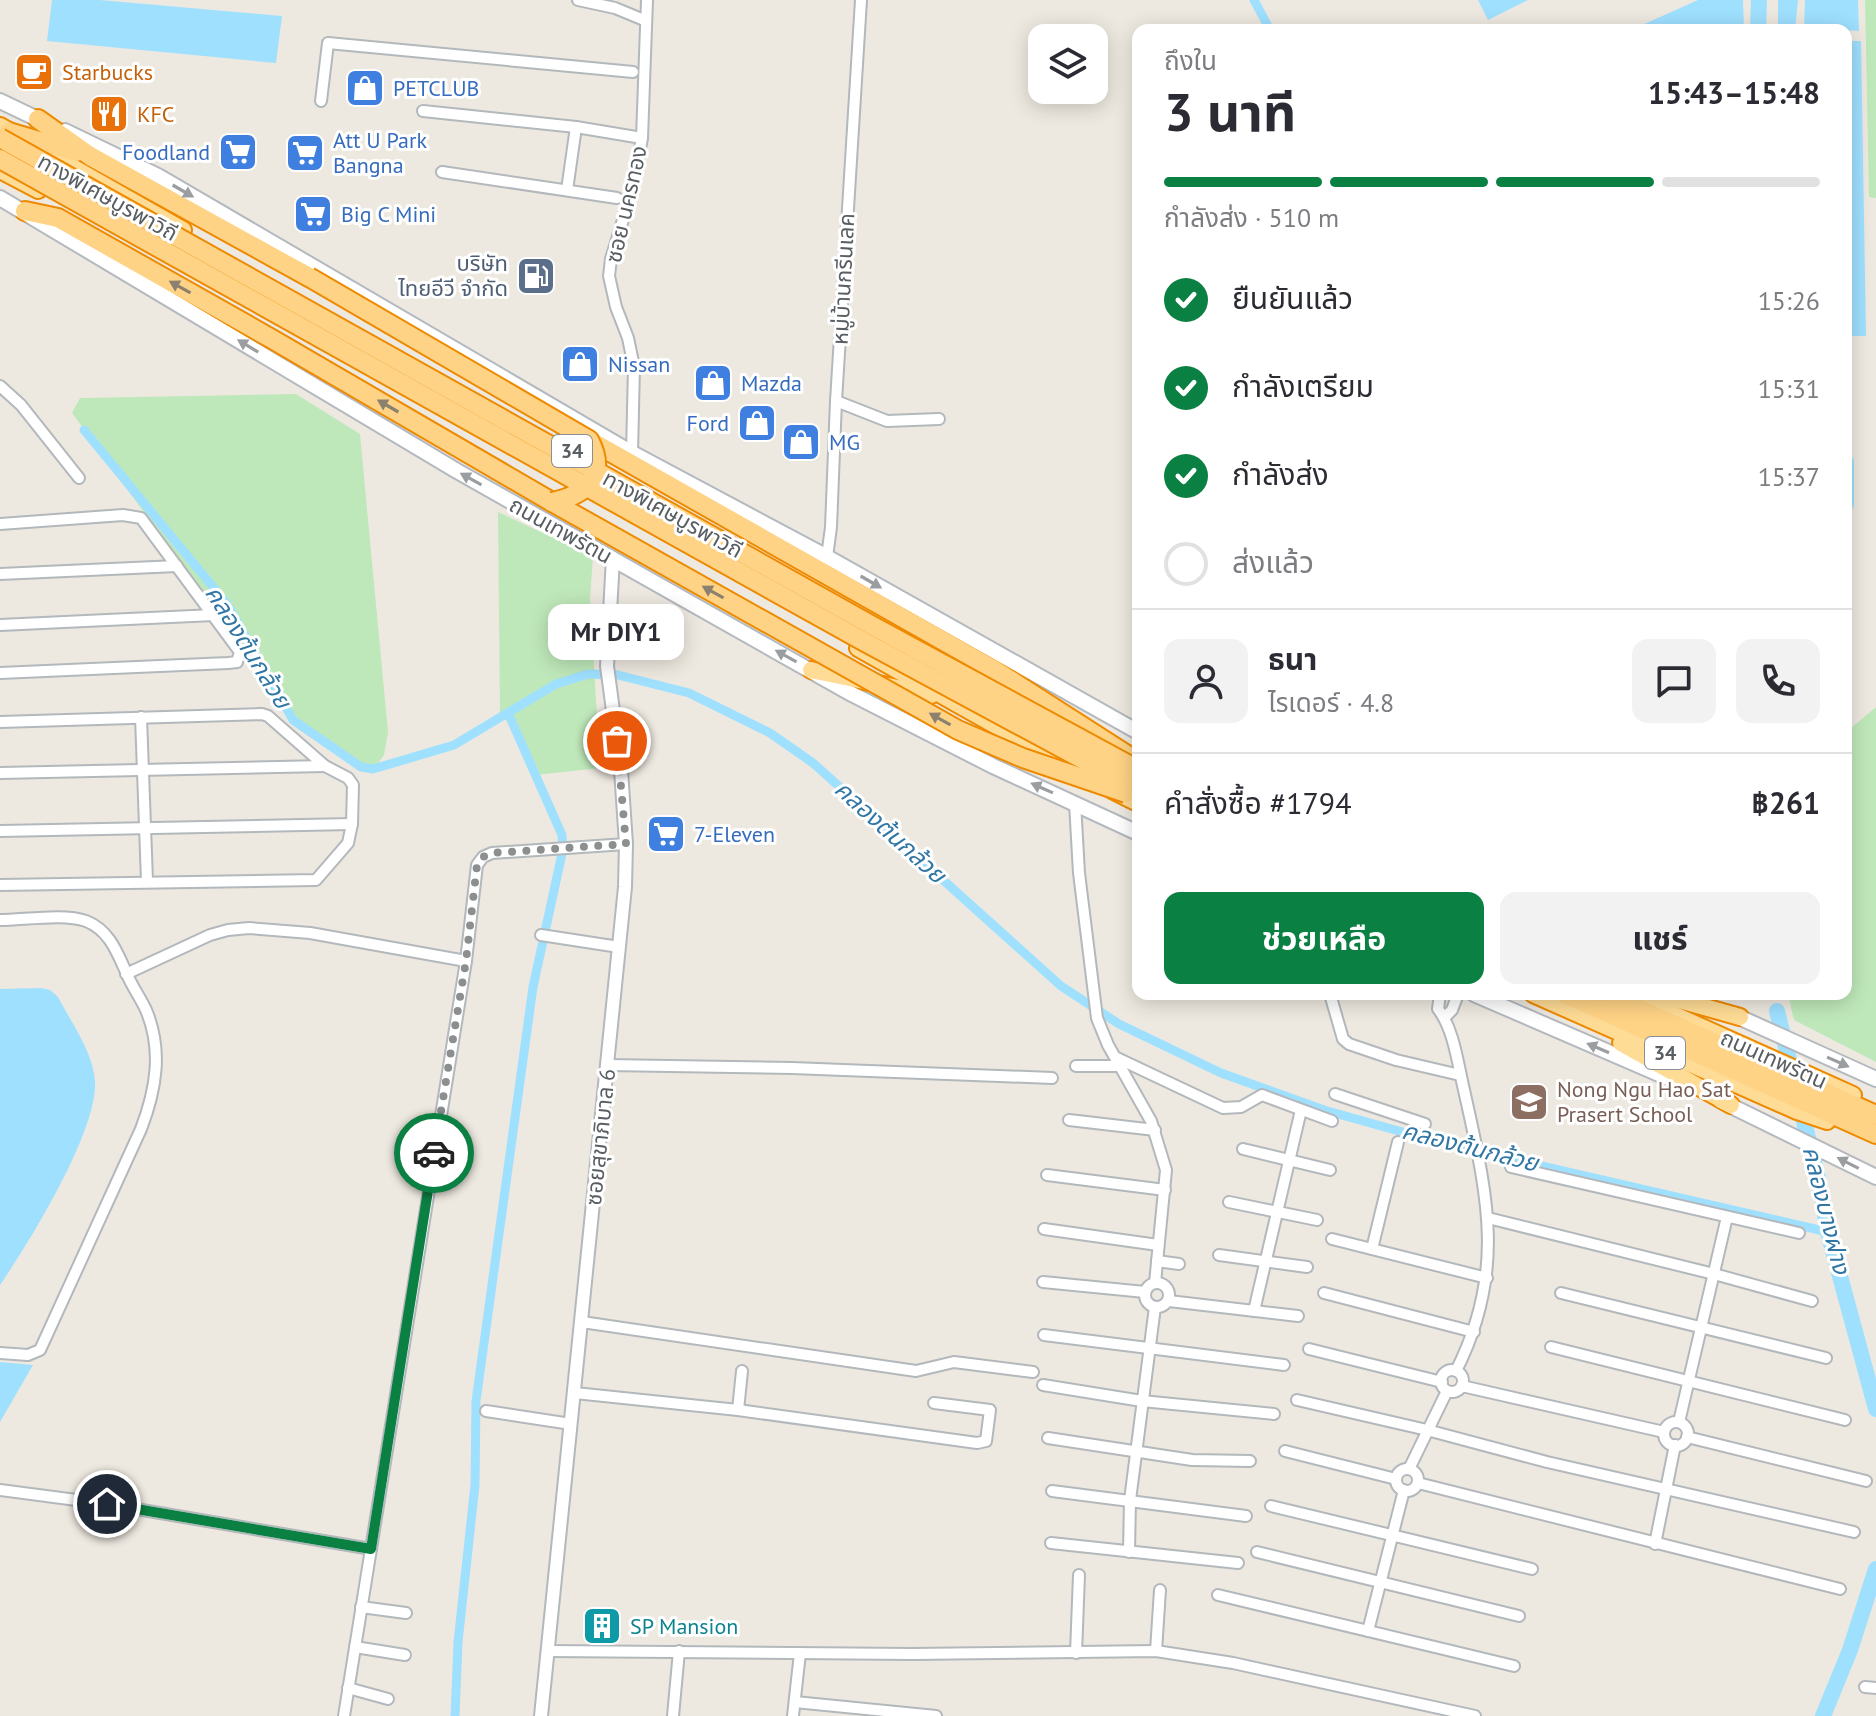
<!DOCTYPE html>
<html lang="th">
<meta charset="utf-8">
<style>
body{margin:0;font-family:"PT Sans","Noto Sans Thai",sans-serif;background:#f2f2f3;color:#2b2b33;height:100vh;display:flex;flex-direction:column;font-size:30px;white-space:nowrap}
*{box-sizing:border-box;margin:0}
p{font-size:26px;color:#7c7c81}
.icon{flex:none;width:44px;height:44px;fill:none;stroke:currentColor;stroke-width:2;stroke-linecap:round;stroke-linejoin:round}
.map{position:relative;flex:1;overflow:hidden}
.panel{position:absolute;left:1132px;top:24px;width:720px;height:976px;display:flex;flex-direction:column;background:#fff;border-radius:16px;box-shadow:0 4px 20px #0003}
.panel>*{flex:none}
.controls{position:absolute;left:1028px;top:24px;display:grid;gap:16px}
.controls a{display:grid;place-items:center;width:80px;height:80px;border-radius:16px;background:#fff;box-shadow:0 4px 20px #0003;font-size:40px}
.pin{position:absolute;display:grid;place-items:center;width:68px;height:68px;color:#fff;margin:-34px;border:4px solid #fff;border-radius:50%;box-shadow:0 2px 8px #0007}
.courier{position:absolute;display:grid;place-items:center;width:80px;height:80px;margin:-40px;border:6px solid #0b8043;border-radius:50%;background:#fff;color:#222;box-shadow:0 2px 10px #0007}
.bubble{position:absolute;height:56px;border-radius:16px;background:#fff;box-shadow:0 4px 20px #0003;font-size:26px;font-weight:700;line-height:56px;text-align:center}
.overview em{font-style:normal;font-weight:700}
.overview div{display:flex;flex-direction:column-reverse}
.overview{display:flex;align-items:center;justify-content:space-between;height:136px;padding:0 32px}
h1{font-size:52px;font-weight:700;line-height:60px}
.bar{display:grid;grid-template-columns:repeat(4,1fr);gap:12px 8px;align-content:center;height:96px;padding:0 32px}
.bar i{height:10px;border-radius:6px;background:#e1e1e2}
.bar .active{background:#0b8043}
.bar p{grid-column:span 4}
.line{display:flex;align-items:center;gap:20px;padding:0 32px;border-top:2px solid #e1e1e2}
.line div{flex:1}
.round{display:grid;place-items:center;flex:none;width:84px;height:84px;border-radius:16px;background:#f2f2f3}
ol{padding:0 32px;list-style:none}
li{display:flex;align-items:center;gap:24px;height:88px}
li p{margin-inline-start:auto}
li .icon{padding:8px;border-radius:50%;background:#0b8043;color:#fff;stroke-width:4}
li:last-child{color:#7c7c81}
li i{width:44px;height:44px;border:4px solid #e1e1e2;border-radius:50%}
.cta{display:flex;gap:16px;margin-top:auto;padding:16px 32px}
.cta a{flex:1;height:92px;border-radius:16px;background:#0b8043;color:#fff;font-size:32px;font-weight:700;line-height:92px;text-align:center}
.cta a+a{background:#f2f2f3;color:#2b2b33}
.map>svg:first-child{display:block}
.green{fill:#bfe8ba}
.water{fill:#9fe0ff}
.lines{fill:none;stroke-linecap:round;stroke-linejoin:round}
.canal{stroke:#9fe0ff;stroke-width:9}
.river{stroke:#9fe0ff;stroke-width:16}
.minor-casing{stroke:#b3b8bc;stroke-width:14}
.tertiary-casing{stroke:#b3b8bc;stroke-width:16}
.secondary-casing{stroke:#b4b9bf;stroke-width:18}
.trunk-casing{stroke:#ee8a00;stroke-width:20}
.motorway-casing{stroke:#ee8a00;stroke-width:22}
.minor{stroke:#fff;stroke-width:10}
.tertiary{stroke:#fff;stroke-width:12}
.secondary{stroke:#fff;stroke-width:14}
.trunk{stroke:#ffdc95;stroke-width:16}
.motorway{stroke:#ffd386;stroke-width:18}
.motorway-bridge-casing{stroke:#ee8a00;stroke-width:22;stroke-linecap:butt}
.motorway-bridge{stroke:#ffd386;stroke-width:18}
.oneway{fill:#9b9ea1}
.oneway2{fill:#8b816e}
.done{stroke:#8d8f8f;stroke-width:8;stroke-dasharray:0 14.4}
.route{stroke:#0b8043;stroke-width:10}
.labels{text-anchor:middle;stroke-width:6;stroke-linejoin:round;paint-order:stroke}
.shield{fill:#fff;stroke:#8b8e92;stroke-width:2}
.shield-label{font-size:20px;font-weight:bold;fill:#595e63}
.food-label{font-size:22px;fill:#c56008;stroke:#fff;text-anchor:start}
.shop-label{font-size:22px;fill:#366cbe;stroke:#fff;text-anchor:start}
.street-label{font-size:22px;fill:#595e63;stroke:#fff}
.service-label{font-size:22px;fill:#4e5e75;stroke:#fff;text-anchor:end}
.education-label{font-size:22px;fill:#785e54;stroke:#fff;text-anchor:start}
.culture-label{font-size:22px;fill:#0d838f;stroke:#fff;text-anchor:start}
.water-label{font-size:24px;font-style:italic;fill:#3177a6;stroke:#fff}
</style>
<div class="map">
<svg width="1876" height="1716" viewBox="0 0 1876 1716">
<rect width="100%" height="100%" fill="#eee9e0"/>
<g class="green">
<path d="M1865 0H1876V198L1869 197Z"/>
<path d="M296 394 360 434 388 732 384 755 376 766H357L294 720 72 413 80 398Z"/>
<path d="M498 512 593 556 590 599 600 768 536 775 510 720H500Z"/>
<path d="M1876 707V1062L1794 1020 1788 994H1846V729H1850Z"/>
</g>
<g class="water">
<path d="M52 0H100L282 16 276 63 47 41Z"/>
<path d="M1478 0H1528L1488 20Z"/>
<path d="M1698 0H1743L1744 30H1631Z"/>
<path d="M1778 0H1798L1795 30H1778Z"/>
<path d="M1805 0H1858L1859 31 1804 28Z"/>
<path d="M1846 41H1861L1866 336H1846Z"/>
<path d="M41 988 50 990 58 997C71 1022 93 1052 95 1081 98 1131 29 1243 0 1285V989Z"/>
<path d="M0 1362 33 1365 0 1422Z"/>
</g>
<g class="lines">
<g class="canal">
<path d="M1254 0 1270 30"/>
<path d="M84 430 227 604 293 720 361 767 373 769 454 745 556 684 588 674 618 675 689 693 770 733 813 763 1061 986 1119 1024 1221 1073 1324 1110 1438 1142 1828 1232"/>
<path d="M455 1716 458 1642 475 1485 476 1401 533 987 563 849 562 835 508 713"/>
</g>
<g class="river">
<path d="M1758 30 1759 0"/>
<path d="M1846 462V504"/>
<path d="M1777 1011 1793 1076"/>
<path d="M1799 1102 1820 1186 1828 1232 1876 1409"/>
<path d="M1823 1716 1850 1650 1876 1569"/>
</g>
<defs>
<g id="minor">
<path d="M578 0 615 8 644 20"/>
<path d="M321 101 328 43 633 72"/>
<path d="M423 111 576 127 567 190"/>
<path d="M576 127 642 138"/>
<path d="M442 172 617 198"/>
<path d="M0 386 21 405 79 478"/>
<path d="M836 401 887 421 939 419"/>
<path d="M632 453 634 367 628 338 616 307 609 276 611 259 633 187 642 138 647 0"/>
<path d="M0 524 123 515 141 518 240 652 237 662 228 663 0 673"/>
<path d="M827 557 831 527 836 401 861 0"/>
<path d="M0 574 177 566"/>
<path d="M0 625 214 615"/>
<path d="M141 717 147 881"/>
<path d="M0 722 262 714 268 716 325 766 348 778 353 785 352 824 348 843 316 880 0 885"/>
<path d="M0 773 325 766"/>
<path d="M1075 803 1079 873 1097 1018 1108 1045 1151 1121 1166 1170 1155 1283"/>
<path d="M0 831 352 824"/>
<path d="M0 920C23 920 65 913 86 921 109 930 117 952 126 972 131 985 140 997 146 1010 163 1050 156 1090 141 1129L40 1350 28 1355 0 1353"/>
<path d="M541 935 619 947"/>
<path d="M126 974 210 935 228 930 249 928 310 933 466 961"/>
<path d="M1330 994 1343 1039 1349 1044 1396 1060 1460 1075"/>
<path d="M1440 994 1438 1009C1454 1029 1458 1065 1464 1090 1487 1194 1507 1270 1456 1371"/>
<path d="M1445 1017 1452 1010 1458 994"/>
<path d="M1117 1058 1223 1108 1241 1107 1262 1095 1332 1121"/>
<path d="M607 1065 792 1068 1052 1078"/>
<path d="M1076 1066H1121"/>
<path d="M1335 1094 1425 1124"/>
<path d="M1069 1120 1155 1130"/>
<path d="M1243 1149 1330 1170"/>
<path d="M1511 1167 1799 1233"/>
<path d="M1047 1175 1165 1190"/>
<path d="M1229 1202 1317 1220"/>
<path d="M1488 1218 1714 1274 1812 1301"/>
<path d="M1044 1229 1158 1245"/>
<path d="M1332 1239 1487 1278"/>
<path d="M1372 1249 1398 1142"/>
<path d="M1219 1255 1307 1267"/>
<path d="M1157 1261 1179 1264"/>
<path d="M1043 1282 1145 1292"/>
<circle cx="1157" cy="1295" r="12"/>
<path d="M1324 1293 1474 1332"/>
<path d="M1561 1293 1826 1358"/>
<path d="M1169 1301 1298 1316"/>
<path d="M1254 1311 1301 1110"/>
<path d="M582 1322 916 1371 954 1362 1033 1372"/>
<path d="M1044 1335 1284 1365"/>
<path d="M1551 1347 1845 1420"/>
<path d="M1309 1349 1442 1382"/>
<circle cx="1452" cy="1381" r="11"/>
<path d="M1043 1385 1142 1401 1274 1414"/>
<path d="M1462 1386 1664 1432"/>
<path d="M575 1393 738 1410 977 1443 986 1441 990 1410 934 1403"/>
<path d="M1297 1400 1427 1430 1547 1462 1854 1532"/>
<path d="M738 1410 742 1371"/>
<path d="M486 1411 571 1424"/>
<path d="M1679 1422 1727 1217"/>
<circle cx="1676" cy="1434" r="12"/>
<path d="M1687 1437 1866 1481"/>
<path d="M1048 1438 1192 1460 1250 1461"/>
<path d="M1285 1451 1396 1479"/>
<circle cx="1407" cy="1480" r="11"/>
<path d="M1409 1469 1447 1391"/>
<path d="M1418 1483 1840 1589"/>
<path d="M0 1490 107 1504 371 1549"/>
<path d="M1052 1491 1246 1516"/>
<path d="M1271 1506 1532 1569"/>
<path d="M1051 1543 1238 1563"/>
<path d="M1655 1544 1675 1445"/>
<path d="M1129 1552 1130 1500 1155 1307"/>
<path d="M1257 1552 1519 1616"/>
<path d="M1218 1595 1514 1666"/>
<path d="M361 1607 406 1613"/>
<path d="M1368 1631 1404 1490"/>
<path d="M355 1647 405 1655"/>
<path d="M548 1651 912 1654 1156 1651 1233 1663 1475 1716"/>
<path d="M1156 1651 1160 1590"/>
<path d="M1076 1653 1079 1575"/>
<path d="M1865 1687 1876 1688"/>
<path d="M348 1688 388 1699"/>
<path d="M795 1702 936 1716"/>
<path d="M344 1716 466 961 477 865 483 857 492 853 626 844"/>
<path d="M673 1716 679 1651"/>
<path d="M793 1716 800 1653"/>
</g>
<path id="tertiary" d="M541 1716 625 887 626 844 621 770 607 666 613 558"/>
<g id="secondary">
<path d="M0 101 46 123"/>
<path d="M65 131 158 176 632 453 827 557 1138 732"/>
<path d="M0 198 457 471 848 692 993 766 1138 833"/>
<path d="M1474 994 1680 1083"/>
<path d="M1732 1014 1876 1079"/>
<path d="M1721 1101 1876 1177"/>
</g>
<g id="trunk">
<path d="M0 126 183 230"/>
<path d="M0 170 38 190"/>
<path d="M858 648 1071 768"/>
<path d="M811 670 931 695"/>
<path d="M1112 790 1138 803"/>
<path d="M1533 994 1797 1111 1827 1121"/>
<path d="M1628 994 1853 1095"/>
<path d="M1658 994 1740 1017"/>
<path d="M1621 1043 1731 1105"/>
</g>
<g id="motorway">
<path d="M38 119 90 156 309 277"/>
<path d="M9 132 76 152"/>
<path d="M25 211 58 218 272 339 552 502"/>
<path d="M589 440 993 669 1138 762"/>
<path d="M1565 994 1876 1134"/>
<path d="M1606 994 1876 1115"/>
</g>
</defs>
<use href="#minor" class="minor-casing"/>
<use href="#tertiary" class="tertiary-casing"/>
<use href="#secondary" class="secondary-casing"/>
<use href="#trunk" class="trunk-casing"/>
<use href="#motorway" class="motorway-casing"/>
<use href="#minor" class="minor"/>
<use href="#tertiary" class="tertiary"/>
<use href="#secondary" class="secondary"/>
<use href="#trunk" class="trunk"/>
<use href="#motorway" class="motorway"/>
<defs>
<g id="motorway-bridge">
<path d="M0 138 871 625 1138 770"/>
<path d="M0 159 863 641 1138 789"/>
<path d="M309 277 589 440C608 476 586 495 552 502"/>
<path d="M552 502 958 730 1023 758 1126 793"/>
</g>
</defs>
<use href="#motorway-bridge" class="motorway-bridge-casing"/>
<use href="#motorway-bridge" class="motorway-bridge"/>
</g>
<defs><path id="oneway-solid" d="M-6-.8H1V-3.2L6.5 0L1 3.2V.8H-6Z" transform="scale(2)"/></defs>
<g class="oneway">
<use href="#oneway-solid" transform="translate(183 191) rotate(30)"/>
<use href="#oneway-solid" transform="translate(248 346) rotate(-149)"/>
<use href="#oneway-solid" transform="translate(471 479) rotate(-151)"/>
<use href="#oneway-solid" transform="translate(871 582) rotate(30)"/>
<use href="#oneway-solid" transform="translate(786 656) rotate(-151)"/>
<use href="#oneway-solid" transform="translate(1042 788) rotate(-156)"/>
<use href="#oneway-solid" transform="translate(1598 1048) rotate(-157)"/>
<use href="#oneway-solid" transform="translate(1838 1062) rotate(24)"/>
<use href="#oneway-solid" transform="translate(1848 1163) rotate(-153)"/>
</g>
<g class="oneway2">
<use href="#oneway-solid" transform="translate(180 287) rotate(-151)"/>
<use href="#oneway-solid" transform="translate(388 406) rotate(-150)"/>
<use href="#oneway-solid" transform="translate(713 592) rotate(-151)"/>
<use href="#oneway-solid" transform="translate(940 719) rotate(-151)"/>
</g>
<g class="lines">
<path class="done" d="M434 1153 466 961 477 865 483 857 492 853 626 844 617 741"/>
<path class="route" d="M107 1504 371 1549 434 1153"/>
</g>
<defs>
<symbol id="cafe-square" viewBox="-11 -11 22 22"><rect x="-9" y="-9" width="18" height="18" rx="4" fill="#e8710a" stroke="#fff"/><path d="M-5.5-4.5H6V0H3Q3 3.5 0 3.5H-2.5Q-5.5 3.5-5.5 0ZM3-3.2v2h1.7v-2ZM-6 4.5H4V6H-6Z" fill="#fff"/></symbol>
<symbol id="shop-square" viewBox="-11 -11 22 22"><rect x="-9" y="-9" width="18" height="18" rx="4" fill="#3f7fe0" stroke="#fff"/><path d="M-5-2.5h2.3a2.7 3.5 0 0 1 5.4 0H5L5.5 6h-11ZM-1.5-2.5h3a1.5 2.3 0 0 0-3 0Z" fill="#fff"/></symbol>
<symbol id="restaurant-square" viewBox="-11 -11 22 22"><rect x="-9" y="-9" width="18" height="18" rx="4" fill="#e8710a" stroke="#fff"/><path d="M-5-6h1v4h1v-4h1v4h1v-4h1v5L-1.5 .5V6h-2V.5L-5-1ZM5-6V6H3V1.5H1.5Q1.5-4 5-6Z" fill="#fff"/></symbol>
<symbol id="supermarket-square" viewBox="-11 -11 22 22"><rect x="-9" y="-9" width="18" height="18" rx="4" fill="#3f7fe0" stroke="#fff"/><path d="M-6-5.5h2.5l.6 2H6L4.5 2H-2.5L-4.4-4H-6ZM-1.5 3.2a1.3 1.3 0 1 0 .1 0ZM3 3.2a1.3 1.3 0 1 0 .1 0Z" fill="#fff"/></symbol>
<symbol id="fuel-square" viewBox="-11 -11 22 22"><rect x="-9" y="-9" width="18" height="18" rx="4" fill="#5c6f8a" stroke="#fff"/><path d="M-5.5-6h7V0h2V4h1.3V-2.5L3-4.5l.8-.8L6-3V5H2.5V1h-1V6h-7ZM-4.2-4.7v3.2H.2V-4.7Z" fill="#fff"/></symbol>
<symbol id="school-square" viewBox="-11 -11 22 22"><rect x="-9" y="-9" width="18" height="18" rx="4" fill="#8d6e63" stroke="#fff"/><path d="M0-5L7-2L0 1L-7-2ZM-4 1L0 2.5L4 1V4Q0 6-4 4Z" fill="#fff"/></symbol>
<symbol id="building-square" viewBox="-11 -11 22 22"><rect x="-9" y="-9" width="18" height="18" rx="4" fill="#0f9aa8" stroke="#fff"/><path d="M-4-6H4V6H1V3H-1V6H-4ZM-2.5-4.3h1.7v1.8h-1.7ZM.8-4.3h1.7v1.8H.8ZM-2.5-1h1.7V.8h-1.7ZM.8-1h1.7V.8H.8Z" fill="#fff"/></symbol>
</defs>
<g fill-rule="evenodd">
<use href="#cafe-square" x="12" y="50" width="44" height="44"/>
<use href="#shop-square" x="343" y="66" width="44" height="44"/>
<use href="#restaurant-square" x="87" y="92" width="44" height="44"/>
<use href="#supermarket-square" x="216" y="130" width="44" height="44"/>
<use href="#supermarket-square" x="283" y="131" width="44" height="44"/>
<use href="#supermarket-square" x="291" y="192" width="44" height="44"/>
<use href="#fuel-square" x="514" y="254" width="44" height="44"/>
<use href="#shop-square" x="558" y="342" width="44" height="44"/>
<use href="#shop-square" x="691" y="361" width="44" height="44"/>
<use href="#shop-square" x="735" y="401" width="44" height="44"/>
<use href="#shop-square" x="779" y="420" width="44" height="44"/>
<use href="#supermarket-square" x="644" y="812" width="44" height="44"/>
<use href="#school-square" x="1507" y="1080" width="44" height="44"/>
<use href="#building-square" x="580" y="1604" width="44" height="44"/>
</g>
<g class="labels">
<g class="shield">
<rect x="552" y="435" width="40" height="32" rx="6"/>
<rect x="1645" y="1037" width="40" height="32" rx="6"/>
</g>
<g class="shield-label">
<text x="572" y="458">34</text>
<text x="1665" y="1060">34</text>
</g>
<g class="food-label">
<text x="62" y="80">Starbucks</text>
<text x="137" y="122">KFC</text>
</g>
<g class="shop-label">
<text x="393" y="96">PETCLUB</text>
<text x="333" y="148">Att U Park<tspan x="333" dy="25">Bangna</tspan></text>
<text x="210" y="160" text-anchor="end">Foodland</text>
<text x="341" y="222">Big C Mini</text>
<text x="608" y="372">Nissan</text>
<text x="741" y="391">Mazda</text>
<text x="729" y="431" text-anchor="end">Ford</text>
<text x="829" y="450">MG</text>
<text x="694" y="842">7-Eleven</text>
</g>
<g class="street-label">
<text transform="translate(108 197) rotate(29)" y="8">ทางพิเศษบูรพาวิถี</text>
<text transform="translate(626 204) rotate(-77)" y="8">ซอย นครทอง</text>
<text transform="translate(843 279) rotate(-87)" y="8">หมู่บ้านกรีนเลค</text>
<text transform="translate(673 514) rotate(29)" y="8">ทางพิเศษบูรพาวิถี</text>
<text transform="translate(561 530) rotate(29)" y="8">ถนนเทพรัตน</text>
<text transform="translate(1774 1059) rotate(24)" y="8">ถนนเทพรัตน</text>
<text transform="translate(600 1137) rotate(-84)" y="8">ซอยสุขาภิบาล 6</text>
</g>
<g class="service-label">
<text x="508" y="271">บริษัท<tspan x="508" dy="25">ไทยอีวี จำกัด</tspan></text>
</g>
<g class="education-label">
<text x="1557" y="1097">Nong Ngu Hao Sat<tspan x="1557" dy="25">Prasert School</tspan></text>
</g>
<g class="culture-label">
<text x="630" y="1634">SP Mansion</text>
</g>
<g class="water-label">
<text transform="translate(248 647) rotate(58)" y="8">คลองต้นกล้วย</text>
<text transform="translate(890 832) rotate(42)" y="8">คลองต้นกล้วย</text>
<text transform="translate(1470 1147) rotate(14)" y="8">คลองต้นกล้วย</text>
<text transform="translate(1826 1210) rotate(76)" y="8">คลองบางฝาง</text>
</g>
</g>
</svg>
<div class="controls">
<a><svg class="icon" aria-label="layers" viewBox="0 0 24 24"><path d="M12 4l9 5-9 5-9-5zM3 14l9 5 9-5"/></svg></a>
</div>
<div class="pin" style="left:617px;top:741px;background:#ea580c"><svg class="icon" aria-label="bag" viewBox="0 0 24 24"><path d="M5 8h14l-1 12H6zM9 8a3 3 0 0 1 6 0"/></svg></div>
<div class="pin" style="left:107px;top:1504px;background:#1f2937"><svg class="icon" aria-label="home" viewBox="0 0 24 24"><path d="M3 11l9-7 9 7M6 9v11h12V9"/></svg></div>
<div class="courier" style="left:434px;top:1153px"><svg class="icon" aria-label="car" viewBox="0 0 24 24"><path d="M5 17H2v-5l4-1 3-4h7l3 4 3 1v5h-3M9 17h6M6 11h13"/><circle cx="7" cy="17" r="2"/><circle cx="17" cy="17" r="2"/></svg></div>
<div class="bubble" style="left:548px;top:604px;width:136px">Mr DIY1</div>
<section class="panel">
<div class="overview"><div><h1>3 นาที</h1><p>ถึงใน</p></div><em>15:43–15:48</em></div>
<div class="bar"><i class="active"></i><i class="active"></i><i class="active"></i><i></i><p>กำลังส่ง · 510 m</p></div>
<ol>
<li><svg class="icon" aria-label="check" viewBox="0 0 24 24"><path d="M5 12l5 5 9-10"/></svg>ยืนยันแล้ว<p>15:26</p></li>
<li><svg class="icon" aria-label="check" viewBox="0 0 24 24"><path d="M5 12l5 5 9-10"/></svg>กำลังเตรียม<p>15:31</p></li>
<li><svg class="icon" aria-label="check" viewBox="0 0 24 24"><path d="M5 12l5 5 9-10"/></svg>กำลังส่ง<p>15:37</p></li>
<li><i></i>ส่งแล้ว</li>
</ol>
<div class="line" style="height:144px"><a class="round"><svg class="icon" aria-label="person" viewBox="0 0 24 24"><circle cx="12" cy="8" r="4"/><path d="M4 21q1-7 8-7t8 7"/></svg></a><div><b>ธนา</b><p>ไรเดอร์ · 4.8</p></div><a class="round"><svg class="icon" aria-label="chat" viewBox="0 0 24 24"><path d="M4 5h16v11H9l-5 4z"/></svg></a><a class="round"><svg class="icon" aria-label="phone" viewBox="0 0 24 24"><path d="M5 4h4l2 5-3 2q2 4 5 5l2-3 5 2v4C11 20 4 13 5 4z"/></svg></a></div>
<div class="line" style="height:104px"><div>คำสั่งซื้อ #1794</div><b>฿261</b></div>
<div class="cta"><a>ช่วยเหลือ</a><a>แชร์</a></div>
</section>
</div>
